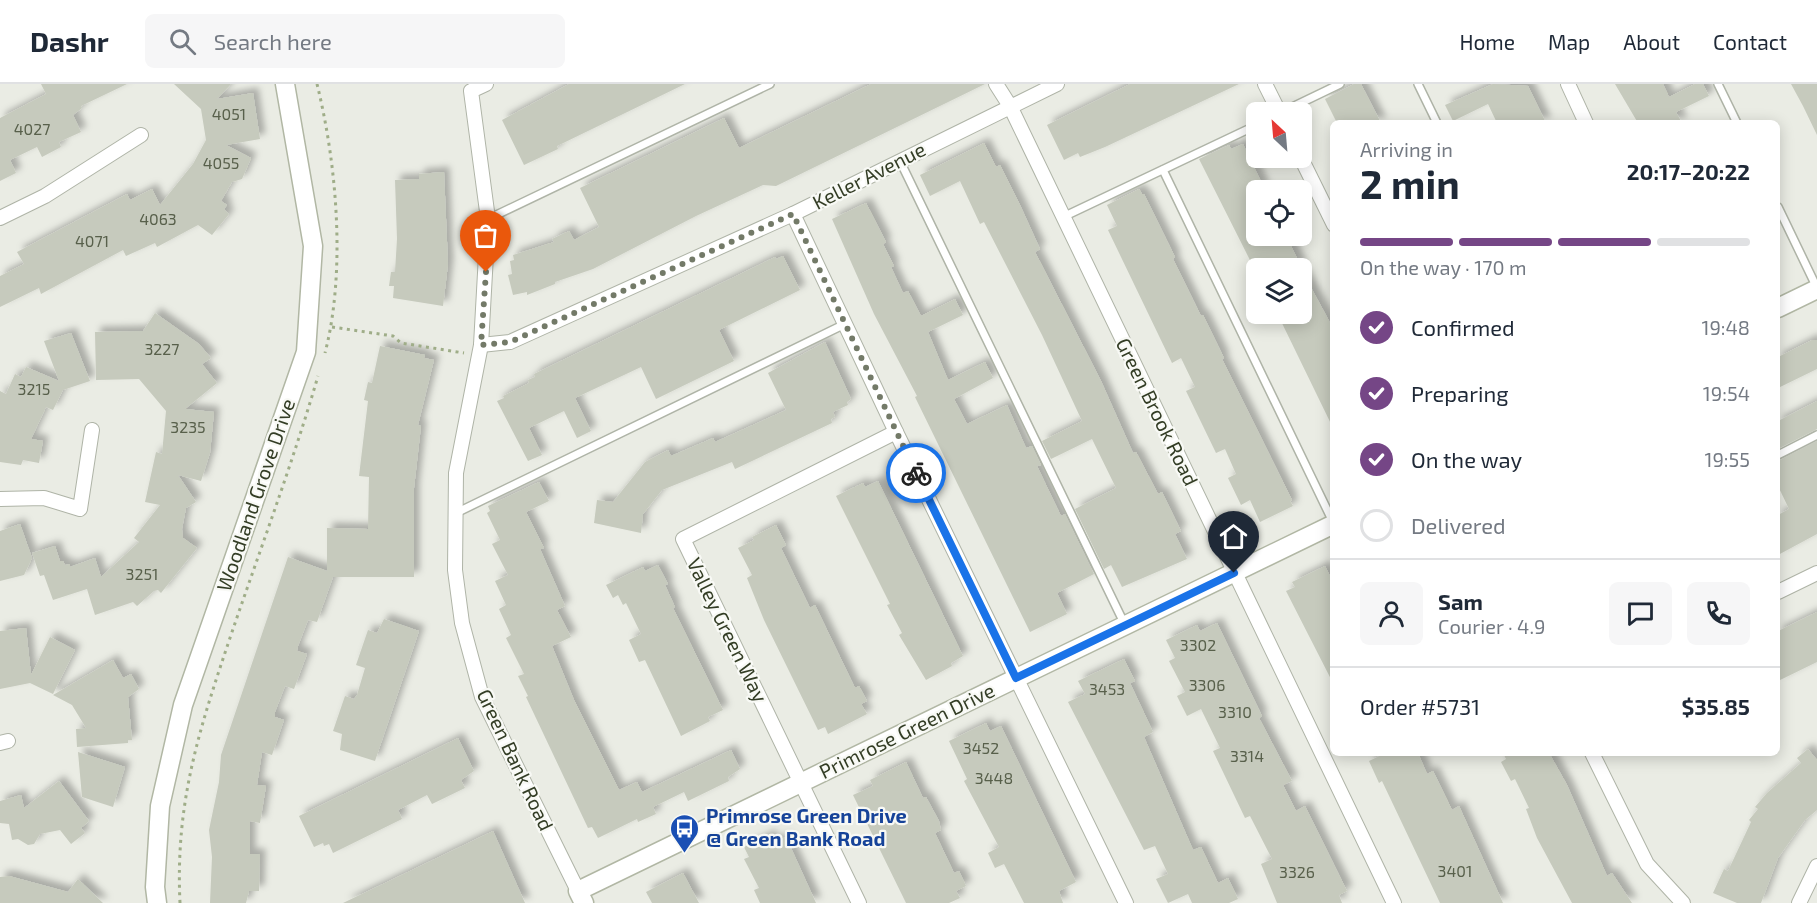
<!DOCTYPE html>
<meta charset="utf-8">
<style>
body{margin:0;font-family:"Exo 2",sans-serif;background:#f6f6f7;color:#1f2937;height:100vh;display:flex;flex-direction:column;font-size:22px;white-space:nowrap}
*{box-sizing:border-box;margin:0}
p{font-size:20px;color:#747a83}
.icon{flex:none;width:33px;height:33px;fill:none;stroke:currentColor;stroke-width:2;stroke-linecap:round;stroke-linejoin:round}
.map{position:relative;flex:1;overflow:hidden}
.sheet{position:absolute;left:1330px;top:36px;width:450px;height:636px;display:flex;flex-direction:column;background:#fff;border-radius:9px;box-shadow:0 3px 15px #0003}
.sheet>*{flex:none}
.needle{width:39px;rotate:334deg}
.buttons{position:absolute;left:1246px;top:18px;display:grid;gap:12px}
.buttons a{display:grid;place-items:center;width:66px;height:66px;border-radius:9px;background:#fff;box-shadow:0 3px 15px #0003;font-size:30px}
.pin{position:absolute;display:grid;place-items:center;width:51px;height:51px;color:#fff;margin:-62px -26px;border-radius:50% 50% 50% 0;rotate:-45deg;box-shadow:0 0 6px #0007}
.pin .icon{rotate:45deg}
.courier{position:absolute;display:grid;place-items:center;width:60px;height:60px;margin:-30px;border:4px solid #1a73e8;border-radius:50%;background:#fff;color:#222;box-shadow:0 2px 8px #0007}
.head em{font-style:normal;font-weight:700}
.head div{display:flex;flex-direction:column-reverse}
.head{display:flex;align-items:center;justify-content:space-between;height:102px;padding:0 30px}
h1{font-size:39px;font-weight:700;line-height:45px}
.bar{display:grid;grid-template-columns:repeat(4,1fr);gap:9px 6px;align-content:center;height:72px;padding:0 30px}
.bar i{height:8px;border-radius:4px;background:#e0e1e3}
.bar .selected{background:#754686}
.bar p{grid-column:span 4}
.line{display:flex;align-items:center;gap:15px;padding:0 30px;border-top:2px solid #e0e1e3}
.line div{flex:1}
.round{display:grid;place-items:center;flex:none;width:63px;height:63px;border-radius:9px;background:#f6f6f7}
ol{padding:0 30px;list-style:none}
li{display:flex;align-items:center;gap:18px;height:66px}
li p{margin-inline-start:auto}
li .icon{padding:6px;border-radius:50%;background:#754686;color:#fff;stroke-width:4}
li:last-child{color:#747a83}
li i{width:33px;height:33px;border:3px solid #e0e1e3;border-radius:50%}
header{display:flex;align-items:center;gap:36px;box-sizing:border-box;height:84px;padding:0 30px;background:#fff;border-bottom:2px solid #e0e1e3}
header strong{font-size:28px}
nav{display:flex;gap:33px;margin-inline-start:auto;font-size:21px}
.search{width:420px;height:54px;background:#f6f6f7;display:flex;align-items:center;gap:15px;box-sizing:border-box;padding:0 21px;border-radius:9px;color:#747a83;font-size:22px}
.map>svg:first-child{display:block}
.building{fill:#c6cabd;filter:url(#shadow)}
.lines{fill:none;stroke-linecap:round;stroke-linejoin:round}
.lane-casing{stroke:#afb4a7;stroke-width:10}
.street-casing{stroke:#afb4a7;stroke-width:16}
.secondary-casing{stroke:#b1b7a4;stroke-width:21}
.path{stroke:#9fad88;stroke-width:3;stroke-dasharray:3 4.5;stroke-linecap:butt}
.lane{stroke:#fff;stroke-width:7}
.street{stroke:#fff;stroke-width:14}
.secondary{stroke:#fff;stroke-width:18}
.done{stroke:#737a68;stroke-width:6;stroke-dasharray:0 10.8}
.route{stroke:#1a73e8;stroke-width:8}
.labels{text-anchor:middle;stroke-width:4.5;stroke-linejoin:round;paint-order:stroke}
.number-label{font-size:16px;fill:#58604b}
.street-label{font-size:20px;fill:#333d25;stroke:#f8f9f5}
.transit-label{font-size:20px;font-weight:bold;fill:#164399;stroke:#f8f9f5;text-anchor:start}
</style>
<header>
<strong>Dashr</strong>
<div class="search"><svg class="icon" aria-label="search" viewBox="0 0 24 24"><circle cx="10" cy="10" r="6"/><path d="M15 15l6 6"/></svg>Search here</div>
<nav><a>Home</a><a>Map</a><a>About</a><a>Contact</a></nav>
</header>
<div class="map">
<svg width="1817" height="819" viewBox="0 0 1817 819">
<defs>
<filter id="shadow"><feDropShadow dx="5.5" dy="-5.5" stdDeviation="3" flood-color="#0004"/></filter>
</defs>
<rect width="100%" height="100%" fill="#eaece4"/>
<g class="building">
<path d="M41 0H127L81 22 82 24 73 31 81 48 59 58 61 63 42 73 37 63 10 76 16 89 0 97V34L46 10Z"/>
<path d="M174 0H231L217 15 253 9 260 55 226 61 251 74 242 95 232 98 221 117 227 121 224 125 229 130 212 151 198 141 157 163 155 159 126 172 123 166 41 210 39 204 0 223V192L24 180 17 168 127 110 130 116 152 105 160 121 193 80 206 56 201 25Z"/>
<path d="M569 0H685L557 62 558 65 524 81 502 36Z"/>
<path d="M871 0H985L776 102 763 101 696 132 593 185 555 198V200L527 211V208L513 211 508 191 512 190 510 177 514 176 513 171 554 158 552 155 569 147 574 156 599 143 580 104 724 34 739 64Z"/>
<path d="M1130 0H1239L1105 63 1080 73 1078 69 1064 76 1047 41Z"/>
<path d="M1354 0H1361L1381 39H1337L1325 15Z"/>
<path d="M1493 0 1528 2 1546 39H1497L1488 20 1453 37 1445 21Z"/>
<path d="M1615 0H1663L1669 13 1695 0H1703L1709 12 1676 28 1682 39H1638Z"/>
<path d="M1791 0H1817V51L1803 22Z"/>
<path d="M984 59 996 83 1000 81 1020 121 1040 165 1035 168 1101 297 1133 369 1136 368 1158 410 1162 408 1181 447 1175 450 1187 475 1122 503 1111 481 1104 485 1075 425 1116 404 1092 355 1051 375 1042 357 1082 337 1042 251 984 138 980 140 960 97 930 112 920 91Z"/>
<path d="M1243 60 1265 106H1257V152H1286L1302 184 1255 186 1199 75 1229 61 1231 65Z"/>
<path d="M444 88 448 180 443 222 393 214 394 202H389L391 188H395L397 155 395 96 419 95V90Z"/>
<path d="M1139 105 1142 110H1144L1175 173 1173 175 1201 232 1203 231 1224 274 1222 275 1292 416 1290 417 1293 422 1260 438 1250 416 1241 421 1228 394 1236 390 1225 365 1216 369 1186 307 1195 303 1181 274 1172 279 1108 146 1117 142 1107 121Z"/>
<path d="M866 119 886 158 883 160 894 182 891 183 903 209 908 207 921 232 955 215 963 231 928 248 948 296 985 278 993 294 954 315 967 340 1007 321 1026 364 1032 362 1041 381 1037 382 1047 403 1061 432 1065 430 1094 490 1057 509 1067 530 1030 548 915 313 917 312 874 230 832 135Z"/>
<path d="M783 172 800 206 719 246 734 277 656 315 641 283 624 291 575 314 591 347 577 354 564 327 529 344 542 371 528 377 497 317 504 314 503 312 529 299 528 296 535 293 534 290 775 173 776 175Z"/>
<path d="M1302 187 1334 246V346L1279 233 1286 230H1302Z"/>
<path d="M155 229 199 260 211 274 202 280 217 299 185 325 214 328 210 369 201 397 178 391 196 418 186 424 182 445 183 454 197 464 161 509 158 506 154 507 137 522 133 518 95 531 87 505 53 516 44 491 40 492 32 469 55 462 60 477H63L65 481 70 480V483L95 474 101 493 139 458 134 454 160 421 145 418 156 368 162 370 166 327 139 295 96 296 95 248 143 247Z"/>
<path d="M71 249 90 297 63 306 53 326 46 323 31 355 43 357 39 379 23 376 21 381 0 378V307L6 310 15 290 21 293 26 283 59 297 44 257Z"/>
<path d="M1812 256H1817V285L1778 304V273Z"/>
<path d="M825 258 851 315 847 318 848 321 833 328 835 333 831 335 832 339 735 385 732 378 662 406 643 430 641 449 594 439 597 416 613 418 645 378 668 366 671 372 713 354 715 358 786 326 768 289Z"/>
<path d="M380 262 425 271 424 274 434 276 418 341 421 342 414 404V493H333L317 538 308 536 298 562 297 567 307 570 294 605 285 602 275 628V633L284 636 272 671 262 668 257 701 266 702 260 739 250 737V770H260L259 807H249L246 819H210L212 773 209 746 219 698 221 671 288 473 327 487V444L368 445 369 393 359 392 368 317 364 316 368 298 372 299Z"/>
<path d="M1817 317V345L1778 365V337Z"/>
<path d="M1817 357V450L1778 471V431L1789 425 1778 402V377Z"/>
<path d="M878 397 963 572 951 579 952 582 926 596 899 551 902 549 887 521 890 520 836 412 863 399 865 403Z"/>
<path d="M539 398 549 417 526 428 544 464 540 465 565 522 557 526 571 553 552 562 574 616 619 706 637 698 642 708 731 666 740 685 728 693 729 697 688 717 684 708 653 723 656 730 638 738 637 735 598 754 592 743 588 744 526 613 528 612 518 592 524 590 506 554 511 551 499 525 506 521 495 497 508 491 492 460 500 456 487 429 490 427 488 422Z"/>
<path d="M20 440 32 474 24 491 0 497V447Z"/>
<path d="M776 441 786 461 781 464 810 524 815 521 855 604 859 602 867 617 861 620 867 630 828 650 825 643 818 646 764 536 747 494 752 491 738 464 754 456 752 453Z"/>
<path d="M658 481 668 500 665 501 675 523 673 524 723 626 708 633 710 637 681 652 645 576 639 578 629 556 641 550 626 519 623 521 618 511 613 514 606 501 643 483 645 487Z"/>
<path d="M1325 482 1334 500V601L1286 507 1295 503 1292 498Z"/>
<path d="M1817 528V578L1778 597V547Z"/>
<path d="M384 535 419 547 375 677 340 666 342 650 333 647 345 612 354 615 357 611 365 584 356 581 368 546 377 549Z"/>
<path d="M1217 539 1262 632 1259 634 1292 697 1283 701 1296 727 1305 722 1347 807 1339 811 1342 819H1277L1261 780 1272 775 1250 732 1245 734 1213 667 1220 664 1201 625 1187 632 1177 612 1185 608 1169 577 1175 574 1166 556 1197 541 1200 547Z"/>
<path d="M26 544 31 591 50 553 75 566 53 610 30 599 0 605V547Z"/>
<path d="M1124 575 1135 597 1130 599 1153 648 1144 653 1193 766 1201 763 1218 799 1228 794 1238 815 1229 819H1192L1188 810 1168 819 1156 795 1168 790 1155 762 1144 766 1068 618 1085 610 1078 597Z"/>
<path d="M113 576 123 594 131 590 139 605 128 613 132 656H128V659L77 663 76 645 86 644 72 621 53 611Z"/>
<path d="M986 639 990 647 1001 642 1076 798 1059 807 1063 819H1024L1004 780 995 784 988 769 999 763 964 697 967 695 949 657Z"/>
<path d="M458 654 474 687 461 696 465 704 432 720 427 711 402 724 398 726 402 735 333 769 329 760 324 762 323 759 314 763 299 732Z"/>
<path d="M1808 665 1817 676V726L1805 736 1778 774 1761 819H1737L1713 809 1724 785 1728 787 1751 738 1749 736 1758 725 1755 723 1767 709 1801 679 1797 674Z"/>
<path d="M78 668 125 683 113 723 82 713Z"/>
<path d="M1386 669H1418L1427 690 1433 687 1452 726 1459 722 1503 819H1440L1382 697 1379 699 1369 677Z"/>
<path d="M1503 669H1549L1567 701 1607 792 1612 789 1632 819H1572L1537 754 1526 725 1529 724 1515 695 1511 697 1501 678 1506 675Z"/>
<path d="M906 678 923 714 926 713 939 737 941 746 935 749 954 789 959 787 966 802 956 807 960 814 949 819H906L853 711 873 702 870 696Z"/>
<path d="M59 697 89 737 81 744 85 749 71 760 60 746 40 750 34 760 28 761 18 755 12 756 9 740 0 739V717L21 711 24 724Z"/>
<path d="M493 747 525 819H343L385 799Z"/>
<path d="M770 751 774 758 786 753 816 819H760L754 806 759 804 744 775 749 773 744 763Z"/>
<path d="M683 789 699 819H652L646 808Z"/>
<path d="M9 792 68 808 78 795 103 819H0V793Z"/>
</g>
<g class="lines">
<defs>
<g id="lane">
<path d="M1418 0 1437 39"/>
<path d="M1718 0 1737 39"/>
<path d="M1282 28 1340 0"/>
<path d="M900 77 1125 541"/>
<path d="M1163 86 1333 438"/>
<path d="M1778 123 1817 204"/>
<path d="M1063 133 1257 41"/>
<path d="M488 135 770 0"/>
<path d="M1778 371 1817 351"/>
<path d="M456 429 845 240"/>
</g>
<g id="street">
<path d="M486 0 471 7 488 135 481 261 456 389 455 486 462 539 482 613 578 807"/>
<path d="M996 0 1010 22 1394 819"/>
<path d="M1265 0 1279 28"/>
<path d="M1568 0 1586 39"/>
<path d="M1301 74 1334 141"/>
<path d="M793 130 896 348 1126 819"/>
<path d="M0 134 45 112 141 51"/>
<path d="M481 261 510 258 793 130 1057 0"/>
<path d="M0 415 44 414 80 425 92 346"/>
<path d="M1778 508 1817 489"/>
<path d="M0 659 8 657"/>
<path d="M1592 669 1647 780 1683 819"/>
<path d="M859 819 683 455 896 348"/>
<path d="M1799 819 1817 782"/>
</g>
<g id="secondary">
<path d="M1778 224 1817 205"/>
<path d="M157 819 155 803 160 722 183 621 306 268 313 162 285 0"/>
<path d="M584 819 578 807 1334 440"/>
</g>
</defs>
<use href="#lane" class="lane-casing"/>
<use href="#street" class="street-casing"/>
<use href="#secondary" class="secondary-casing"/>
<g class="path">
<path d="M317 0C337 81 346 188 325 269"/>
<path d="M332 243 393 252 401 259 464 269"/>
<path d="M180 819C175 717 200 643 232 548 261 463 293 378 318 292"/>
</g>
<use href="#lane" class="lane"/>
<use href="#street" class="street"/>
<use href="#secondary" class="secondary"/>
</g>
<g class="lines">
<path class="done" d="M486 188 481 261 510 258 793 130 916 389"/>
<path class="route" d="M916 389 1016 594 1234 489"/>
</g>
<defs>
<symbol id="bus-pin" viewBox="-11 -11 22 30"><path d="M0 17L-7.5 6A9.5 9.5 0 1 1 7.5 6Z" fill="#1a4fb4" stroke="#f8f9f5"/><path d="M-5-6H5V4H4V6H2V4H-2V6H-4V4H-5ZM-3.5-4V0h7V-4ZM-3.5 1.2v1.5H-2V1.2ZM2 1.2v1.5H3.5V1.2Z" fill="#fff"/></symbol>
</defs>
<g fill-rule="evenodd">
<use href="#bus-pin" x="668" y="728" width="33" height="45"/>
</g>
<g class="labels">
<g class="number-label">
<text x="229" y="36">4051</text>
<text x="32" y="51">4027</text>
<text x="221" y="85">4055</text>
<text x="158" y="141">4063</text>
<text x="92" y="163">4071</text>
<text x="162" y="271">3227</text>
<text x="34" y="311">3215</text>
<text x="188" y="349">3235</text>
<text x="142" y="496">3251</text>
<text x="1198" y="567">3302</text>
<text x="1207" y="607">3306</text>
<text x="1107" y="611">3453</text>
<text x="1235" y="634">3310</text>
<text x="981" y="670">3452</text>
<text x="1247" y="678">3314</text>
<text x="994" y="700">3448</text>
<text x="1455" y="793">3401</text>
<text x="1297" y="794">3326</text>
</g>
<g class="street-label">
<text transform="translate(869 92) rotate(-27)" y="7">Keller Avenue</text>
<text transform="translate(1157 328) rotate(64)" y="7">Green Brook Road</text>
<text transform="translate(256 411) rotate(-71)" y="7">Woodland Grove Drive</text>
<text transform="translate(727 546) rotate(64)" y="7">Valley Green Way</text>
<text transform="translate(907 647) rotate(-26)" y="7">Primrose Green Drive</text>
<text transform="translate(515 676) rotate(65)" y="7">Green Bank Road</text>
</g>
<g class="transit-label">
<text x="706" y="739">Primrose Green Drive<tspan x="706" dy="23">@ Green Bank Road</tspan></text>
</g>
</g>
</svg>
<div class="buttons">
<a><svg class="needle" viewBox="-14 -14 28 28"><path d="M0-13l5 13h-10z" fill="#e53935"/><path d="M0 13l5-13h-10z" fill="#747a83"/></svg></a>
<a><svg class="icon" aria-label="locate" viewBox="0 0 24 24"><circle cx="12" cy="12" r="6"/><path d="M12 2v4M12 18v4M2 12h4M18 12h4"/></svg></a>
<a><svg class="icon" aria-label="layers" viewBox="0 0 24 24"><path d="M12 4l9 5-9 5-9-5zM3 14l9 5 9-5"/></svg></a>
</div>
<div class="pin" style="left:486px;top:188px;background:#ea580c"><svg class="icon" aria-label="bag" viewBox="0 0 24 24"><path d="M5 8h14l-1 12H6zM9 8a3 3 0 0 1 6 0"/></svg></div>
<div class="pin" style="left:1234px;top:489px;background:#1f2937"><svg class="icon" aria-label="home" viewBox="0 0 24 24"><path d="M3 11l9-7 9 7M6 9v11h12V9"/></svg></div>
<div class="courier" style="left:916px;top:389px"><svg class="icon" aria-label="bike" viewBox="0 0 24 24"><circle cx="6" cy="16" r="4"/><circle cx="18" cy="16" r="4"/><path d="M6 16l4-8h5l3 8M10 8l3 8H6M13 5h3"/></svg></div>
<section class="sheet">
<div class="head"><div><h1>2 min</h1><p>Arriving in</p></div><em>20:17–20:22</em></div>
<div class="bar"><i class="selected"></i><i class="selected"></i><i class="selected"></i><i></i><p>On the way · 170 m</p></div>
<ol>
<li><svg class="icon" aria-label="check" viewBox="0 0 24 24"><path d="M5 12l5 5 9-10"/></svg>Confirmed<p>19:48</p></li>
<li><svg class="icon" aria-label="check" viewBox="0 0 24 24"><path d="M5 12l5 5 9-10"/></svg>Preparing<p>19:54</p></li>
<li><svg class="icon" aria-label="check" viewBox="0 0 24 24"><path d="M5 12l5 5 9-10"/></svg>On the way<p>19:55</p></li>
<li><i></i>Delivered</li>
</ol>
<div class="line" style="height:108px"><a class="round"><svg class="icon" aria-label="person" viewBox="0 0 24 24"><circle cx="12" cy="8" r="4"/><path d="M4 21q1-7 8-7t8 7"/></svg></a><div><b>Sam</b><p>Courier · 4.9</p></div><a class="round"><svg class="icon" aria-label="chat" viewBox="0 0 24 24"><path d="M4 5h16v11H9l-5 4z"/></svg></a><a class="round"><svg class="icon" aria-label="phone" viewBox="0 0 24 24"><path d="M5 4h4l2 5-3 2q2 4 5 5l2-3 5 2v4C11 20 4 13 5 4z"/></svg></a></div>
<div class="line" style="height:78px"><div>Order #5731</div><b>$35.85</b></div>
</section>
</div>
